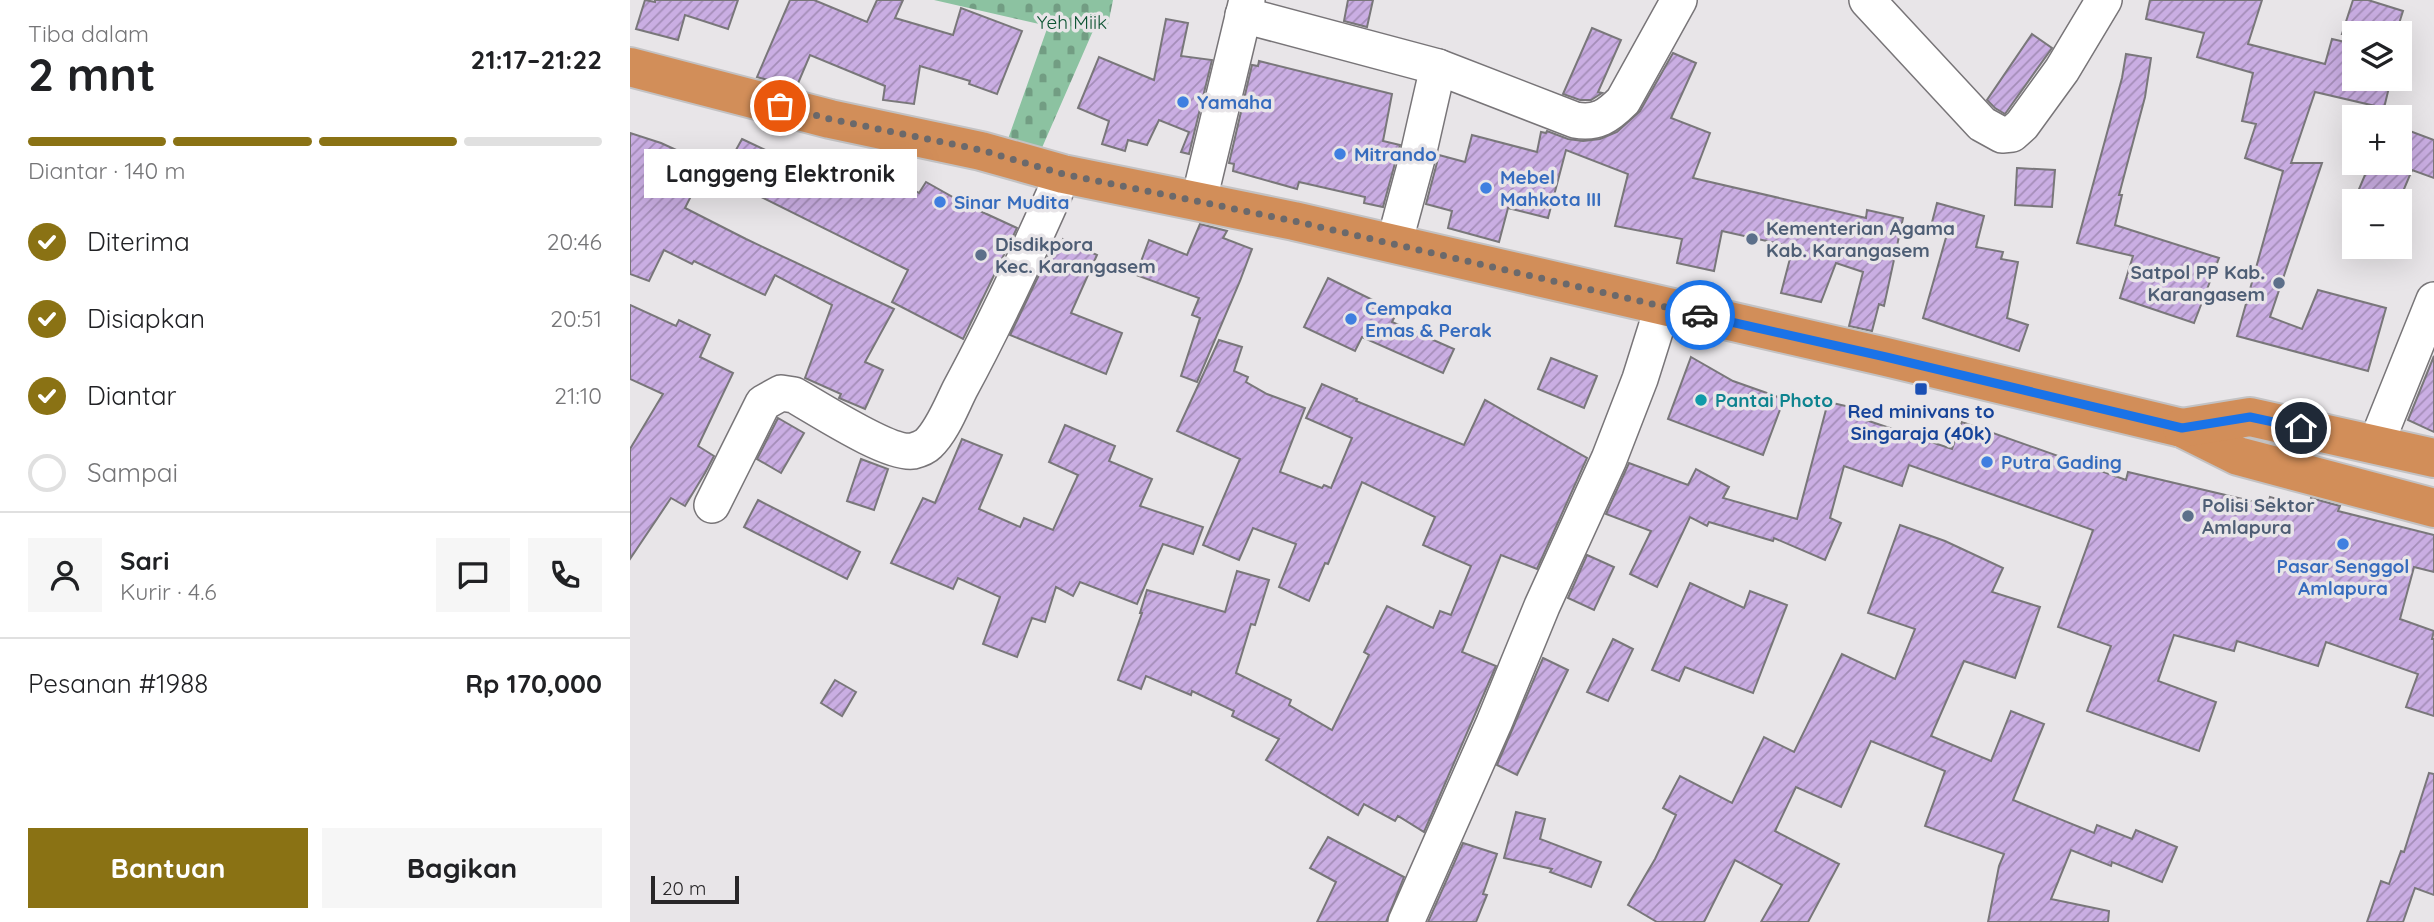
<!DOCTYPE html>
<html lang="id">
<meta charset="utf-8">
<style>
body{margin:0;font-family:Quicksand,sans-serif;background:#f6f6f6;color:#202124;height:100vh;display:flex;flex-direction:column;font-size:26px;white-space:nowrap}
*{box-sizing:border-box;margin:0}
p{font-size:23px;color:#757577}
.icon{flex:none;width:38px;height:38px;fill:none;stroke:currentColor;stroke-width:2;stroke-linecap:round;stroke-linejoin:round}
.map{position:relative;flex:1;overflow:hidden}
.side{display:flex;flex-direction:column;background:#fff;width:630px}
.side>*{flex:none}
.tools{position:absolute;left:1712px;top:21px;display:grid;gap:14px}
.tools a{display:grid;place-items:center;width:70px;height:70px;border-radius:0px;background:#fff;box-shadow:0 7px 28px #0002;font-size:35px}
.scale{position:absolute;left:21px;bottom:18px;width:88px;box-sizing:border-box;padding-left:7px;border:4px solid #282628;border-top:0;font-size:19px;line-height:24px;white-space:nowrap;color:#282628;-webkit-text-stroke:5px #e8e5e8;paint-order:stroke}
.pin{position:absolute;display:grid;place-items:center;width:60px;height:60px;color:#fff;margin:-30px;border:4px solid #fff;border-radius:50%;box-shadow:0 2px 7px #0007}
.courier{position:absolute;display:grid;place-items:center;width:70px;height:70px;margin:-35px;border:5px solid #1a73e8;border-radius:50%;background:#fff;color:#222;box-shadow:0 2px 9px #0007}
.bubble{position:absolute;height:49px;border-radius:0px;background:#fff;box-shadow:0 7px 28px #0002;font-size:23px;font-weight:700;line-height:49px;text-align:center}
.overview em{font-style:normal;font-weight:700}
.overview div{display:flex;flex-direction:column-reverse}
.overview{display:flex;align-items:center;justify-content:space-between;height:119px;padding:0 28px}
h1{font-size:46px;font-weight:700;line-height:52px}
.bar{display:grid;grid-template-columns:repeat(4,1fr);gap:10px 7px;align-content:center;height:84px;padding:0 28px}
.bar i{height:9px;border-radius:5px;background:#e0e0e0}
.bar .selected{background:#8a7214}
.bar p{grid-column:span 4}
.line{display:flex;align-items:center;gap:18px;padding:0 28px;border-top:2px solid #e0e0e0}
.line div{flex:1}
.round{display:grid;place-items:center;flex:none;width:74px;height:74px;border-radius:0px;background:#f6f6f6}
ol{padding:0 28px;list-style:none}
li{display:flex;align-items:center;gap:21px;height:77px}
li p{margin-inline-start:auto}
li .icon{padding:7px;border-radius:50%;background:#8a7214;color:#fff;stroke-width:4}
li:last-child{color:#757577}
li i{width:38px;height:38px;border:4px solid #e0e0e0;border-radius:50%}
.action{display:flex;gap:14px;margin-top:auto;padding:14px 28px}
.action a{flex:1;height:80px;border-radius:0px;background:#8a7214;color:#fff;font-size:28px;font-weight:700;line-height:80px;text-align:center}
.action a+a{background:#f6f6f6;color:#202124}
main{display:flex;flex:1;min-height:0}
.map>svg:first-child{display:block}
.cemetery{fill:url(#cemetery-stones)}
.building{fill:url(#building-hatch);stroke:#79777a;stroke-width:2}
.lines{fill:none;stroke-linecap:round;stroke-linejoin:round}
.minor-casing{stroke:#787578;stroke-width:38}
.highway-casing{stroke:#c3c2c3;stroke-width:42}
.minor{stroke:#fff;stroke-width:35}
.highway{stroke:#d28e59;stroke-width:38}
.done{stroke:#6b696b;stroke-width:7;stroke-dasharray:0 12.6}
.route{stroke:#1a73e8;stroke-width:9}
.shop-dot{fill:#3f7fe0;stroke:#e8e5e8;stroke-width:2.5}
.service-dot{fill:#5c6f8a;stroke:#e8e5e8;stroke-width:2.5}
.transit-dot{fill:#1a4fb4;stroke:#e8e5e8;stroke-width:2.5}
.culture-dot{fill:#0f9aa8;stroke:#e8e5e8;stroke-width:2.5}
.labels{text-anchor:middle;stroke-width:7;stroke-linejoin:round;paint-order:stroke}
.park-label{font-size:19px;fill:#0d5433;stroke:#e8e5e8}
.shop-label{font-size:19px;font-weight:bold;fill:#366cbe;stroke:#e8e5e8;text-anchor:start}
.service-label{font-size:19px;font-weight:bold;fill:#4e5e75;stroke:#e8e5e8;text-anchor:start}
.culture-label{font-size:19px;font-weight:bold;fill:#0d838f;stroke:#e8e5e8;text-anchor:start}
.transit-label{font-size:19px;font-weight:bold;fill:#164399;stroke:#e8e5e8}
</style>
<main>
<section class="side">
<div class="overview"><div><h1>2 mnt</h1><p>Tiba dalam</p></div><em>21:17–21:22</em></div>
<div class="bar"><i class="selected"></i><i class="selected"></i><i class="selected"></i><i></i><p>Diantar · 140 m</p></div>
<ol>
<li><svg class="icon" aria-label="check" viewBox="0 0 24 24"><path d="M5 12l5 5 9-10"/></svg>Diterima<p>20:46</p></li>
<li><svg class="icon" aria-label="check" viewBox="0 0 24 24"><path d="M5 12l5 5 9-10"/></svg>Disiapkan<p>20:51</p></li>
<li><svg class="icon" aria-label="check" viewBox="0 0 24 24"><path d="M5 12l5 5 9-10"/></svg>Diantar<p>21:10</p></li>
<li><i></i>Sampai</li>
</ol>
<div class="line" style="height:126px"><a class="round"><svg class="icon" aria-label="person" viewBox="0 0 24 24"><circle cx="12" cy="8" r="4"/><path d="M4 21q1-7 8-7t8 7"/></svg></a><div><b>Sari</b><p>Kurir · 4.6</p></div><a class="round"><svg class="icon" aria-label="chat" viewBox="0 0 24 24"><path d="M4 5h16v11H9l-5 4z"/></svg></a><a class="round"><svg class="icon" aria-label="phone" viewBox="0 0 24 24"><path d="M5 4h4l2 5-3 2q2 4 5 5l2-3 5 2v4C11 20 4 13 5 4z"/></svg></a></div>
<div class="line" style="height:91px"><div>Pesanan #1988</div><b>Rp 170,000</b></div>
<div class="action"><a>Bantuan</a><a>Bagikan</a></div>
</section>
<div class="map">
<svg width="1804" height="922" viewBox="0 0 1804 922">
<defs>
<pattern id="cemetery-stones" width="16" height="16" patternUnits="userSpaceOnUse" patternTransform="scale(1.75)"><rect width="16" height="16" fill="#8cc2a1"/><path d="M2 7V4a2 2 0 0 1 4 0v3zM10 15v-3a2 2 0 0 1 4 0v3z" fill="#729d83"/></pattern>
<pattern id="building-hatch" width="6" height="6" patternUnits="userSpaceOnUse" patternTransform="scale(1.75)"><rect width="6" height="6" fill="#caaee3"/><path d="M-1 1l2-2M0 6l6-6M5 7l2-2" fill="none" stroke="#a48db8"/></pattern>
</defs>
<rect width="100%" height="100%" fill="#e8e5e8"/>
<path class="cemetery" d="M304 0H483L478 25 466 24 411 150 378 139 418 26Z"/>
<g class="building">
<path d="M15 0 25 2V0H108L98 29 55 15 48 40 6 29Z"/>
<path d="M160 0H184L237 22 247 0H273L265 18 323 35 331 8 392 31 367 94 339 84 340 81 290 66 284 104 253 100 255 86 180 55 166 88 127 77Z"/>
<path d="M718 0H743L737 27 714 21Z"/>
<path d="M1520 0H1632L1618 44 1695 64 1702 39 1724 44V79H1761L1754 108 1685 92 1661 163H1692L1640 317 1672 329 1688 290 1756 308 1738 371 1607 336 1653 171 1615 158 1626 124 1612 121 1623 73 1567 57 1574 33 1516 19Z"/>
<path d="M1723 0H1738L1773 11 1766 33 1712 34Z"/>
<path d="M536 19 558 23 551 56 582 60 559 154 551 152 559 132 529 120 517 145 498 140 495 151 472 144 479 121 448 108 469 57 524 80Z"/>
<path d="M962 28 991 40 968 92 972 93 961 100H950L933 94Z"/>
<path d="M1402 34 1422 48 1375 114 1365 108 1357 100Z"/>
<path d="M1043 53 1066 63 1041 118 1080 133 1063 178 1236 218 1237 210 1273 218 1254 306 1249 304 1242 331 1219 326 1233 272 1206 263 1191 302 1151 293 1163 247 1092 231 1084 271 1047 263 1052 239 985 226 998 174 936 150 918 218 878 208 869 242 818 228 822 211 796 204 809 155 835 162 842 135 907 152 911 132 916 133 917 131 938 139 953 141 970 139 987 132 1010 111Z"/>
<path d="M1496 54 1521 58 1515 97 1489 195H1492L1485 225 1589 258 1564 323 1490 298 1503 256 1447 243 1492 78Z"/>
<path d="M629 61 762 94 753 141 770 145 753 207 734 203 735 197 669 182 667 189 603 171 604 164 599 163 622 65 628 66Z"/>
<path d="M1769 127 1804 140V178L1782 170 1769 201H1724L1740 163H1769Z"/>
<path d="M0 133 31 143 77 164 55 208 116 239 264 309 235 362 253 370 235 409 209 398 211 394 175 378 202 305 145 275 135 295 64 261 62 264 34 250 19 281 0 274Z"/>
<path d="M112 139 207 184 214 169 247 183 251 174 289 193 296 182 337 205 387 228 333 339 262 302 278 270 91 177Z"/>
<path d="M1387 168 1425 170 1422 207 1385 205Z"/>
<path d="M1307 203 1354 216 1346 247 1373 252 1371 259 1388 262 1377 318 1398 325 1389 351 1293 318 1317 234 1300 230Z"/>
<path d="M570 224 597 231 593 238 622 249 610 281 567 382 551 376 570 318 562 315 569 298 506 275 519 240 557 255Z"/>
<path d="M433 239 467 255 441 313 492 333 476 374 380 335 423 246 429 249Z"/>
<path d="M698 278 767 312 762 322 824 349 813 373 732 337 725 351 674 327Z"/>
<path d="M0 305 46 326 49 320 80 335 70 357 103 373 68 446 84 456 75 473 55 506 41 498 0 559V449L33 394 0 379Z"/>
<path d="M589 340 612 347 604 371 618 377 616 382 637 394 675 408 650 472 692 488 694 485 701 488 722 438 676 418 692 384 727 399 726 401 834 445 855 400 957 458 907 569 871 555 832 652 866 666 794 832 768 816 765 821 734 804 728 815 636 760 649 739 602 716 604 711 562 691 561 695 516 676 511 689 488 680 512 613H510L517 590 595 612 607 571 639 580 625 625 621 624 606 673 661 700 659 705 702 730 739 655 734 652 757 606 803 628 810 611 821 615 841 566 793 545 805 517 732 482 698 564 695 563 679 601 649 587 666 544 623 528 609 560 573 545 610 459 547 431Z"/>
<path d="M1804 356V432L1778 420Z"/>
<path d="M1061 357 1103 381 1154 399 1133 455 1038 419Z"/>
<path d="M921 358 967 376 954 408 908 389Z"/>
<path d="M1198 402 1229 409 1227 417 1322 449 1332 422 1496 480 1498 472 1638 505 1640 497 1678 508 1681 498 1710 506 1708 511 1804 535V572L1784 567 1770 619 1804 631 1802 639H1804V716L1776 707 1788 674 1696 642 1688 666 1607 641 1604 651 1544 635 1528 681 1586 702 1569 751 1457 711 1481 646 1428 627 1463 530 1279 465 1272 486 1214 466 1200 518 1211 523 1195 560 1144 538 1143 541 1079 522 1077 526 1060 517 1027 587 1000 574 1021 531 976 514 999 463 1058 485 1066 469 1099 487 1093 498 1167 519Z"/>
<path d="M148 418 174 433 151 473 127 459Z"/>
<path d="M435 425 485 446 479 461 522 479 510 506 573 527 563 554 533 544 507 604 450 582 443 596 426 587 415 622 402 618 387 657 353 644 370 597 328 578 323 589 261 563 293 498 305 503 332 439 372 455 349 509 390 527 394 518 423 530 448 475 419 462Z"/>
<path d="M231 459 258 469 244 510 217 501Z"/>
<path d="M128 500 230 552 217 579 114 527Z"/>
<path d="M1270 525 1315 541 1373 568 1362 592 1410 607 1385 678 1334 661 1301 736 1361 761 1381 711 1414 724 1383 800 1464 833 1467 825 1502 839 1506 830 1547 847 1532 882 1482 862 1481 866 1441 850 1421 899 1479 911 1478 922H1358L1369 866 1374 854 1295 826 1315 771 1241 741 1211 807 1166 787 1145 831 1209 864 1178 922H1131L1152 885 1105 860 1074 922H1027L998 905 1025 859 1046 815 1033 808 1050 776 1102 803 1134 737 1164 752 1212 654 1265 679 1285 629 1238 613Z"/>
<path d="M957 555 984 567 964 610 938 598Z"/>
<path d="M1060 583 1114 608 1120 591 1157 605 1123 693 1055 667 1049 681 1022 670Z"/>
<path d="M983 639 1003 649 978 701 957 692Z"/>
<path d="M913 658 938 670 887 775 867 765Z"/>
<path d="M205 680 226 692 212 716 191 703Z"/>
<path d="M1799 773 1804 774V895L1785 888 1773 922H1737L1751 881 1759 884 1771 851 1774 852Z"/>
<path d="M886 812 915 819 910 839 971 862 961 887 920 872 922 869 874 858Z"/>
<path d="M698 837 774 877 756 922H687L706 882 680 868Z"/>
<path d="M833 843 867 854 853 894 857 895 846 922H798Z"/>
</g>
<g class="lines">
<defs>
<g id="minor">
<path d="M1237 0 1352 124 1372 135 1382 134 1392 125 1432 70 1474 0"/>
<path d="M613 15 808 67 945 120C967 124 978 116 993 101L1049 0"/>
<path d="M569 200 617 0"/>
<path d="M764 244 788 155 808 67"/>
<path d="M1746 444 1804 300"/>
<path d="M82 505 133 403 151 393 164 395C189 409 259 455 283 451 287 450 295 447 298 444 312 431 321 407 330 389 368 319 401 247 433 174"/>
<path d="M776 922 864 723 912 606 979 459 1010 379 1033 306"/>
</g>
<g id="highway">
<path d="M0 67 200 119 351 151 433 174 664 221 1256 357 1552 428 1608 456 1804 508"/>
<path d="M1552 428 1620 417 1804 458"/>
</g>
</defs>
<use href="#minor" class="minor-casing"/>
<use href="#highway" class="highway-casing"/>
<use href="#minor" class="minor"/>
<use href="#highway" class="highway"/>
</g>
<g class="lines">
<path class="done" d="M150 106 200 119 351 150 433 174 664 221 1070 315"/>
<path class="route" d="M1070 315 1256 357 1552 428 1620 417 1671 428"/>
</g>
<g class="shop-dot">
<circle cx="553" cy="102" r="7"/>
<circle cx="710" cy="154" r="7"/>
<circle cx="856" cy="188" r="7"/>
<circle cx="310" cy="202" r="7"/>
<circle cx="721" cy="319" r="7"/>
<circle cx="1357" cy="462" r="7"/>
<circle cx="1713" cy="544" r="7"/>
</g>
<g class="service-dot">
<circle cx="1122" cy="239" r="7"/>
<circle cx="351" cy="255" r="7"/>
<circle cx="1649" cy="283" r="7"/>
<circle cx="1558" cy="516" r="7"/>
</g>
<rect class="transit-dot" x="1284" y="382" width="14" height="14" rx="3.5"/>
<circle class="culture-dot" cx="1071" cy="400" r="7"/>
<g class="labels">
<g class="park-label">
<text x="442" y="29">Yeh Miik</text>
</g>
<g class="shop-label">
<text x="567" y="109">Yamaha</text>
<text x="724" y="161">Mitrando</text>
<text x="870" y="184">Mebel<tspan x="870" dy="22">Mahkota III</tspan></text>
<text x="324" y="209">Sinar Mudita</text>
<text x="735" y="315">Cempaka<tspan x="735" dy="22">Emas &amp; Perak</tspan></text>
<text x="1371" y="469">Putra Gading</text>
<text x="1713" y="573" text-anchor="middle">Pasar Senggol<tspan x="1713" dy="22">Amlapura</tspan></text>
</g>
<g class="service-label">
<text x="1136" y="235">Kementerian Agama<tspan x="1136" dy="22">Kab. Karangasem</tspan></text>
<text x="365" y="251">Disdikpora<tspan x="365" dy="22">Kec. Karangasem</tspan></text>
<text x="1635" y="279" text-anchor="end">Satpol PP Kab.<tspan x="1635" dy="22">Karangasem</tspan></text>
<text x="1572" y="512">Polisi Sektor<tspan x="1572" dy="22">Amlapura</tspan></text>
</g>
<g class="culture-label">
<text x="1085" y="407">Pantai Photo</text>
</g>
<g class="transit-label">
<text x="1291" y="418">Red minivans to<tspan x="1291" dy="22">Singaraja (40k)</tspan></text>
</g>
</g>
</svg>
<div class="tools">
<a><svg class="icon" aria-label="layers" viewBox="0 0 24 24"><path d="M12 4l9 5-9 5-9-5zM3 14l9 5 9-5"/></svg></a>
<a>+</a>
<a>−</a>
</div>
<div class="scale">20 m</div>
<div class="pin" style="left:150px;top:106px;background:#ea580c"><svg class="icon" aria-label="bag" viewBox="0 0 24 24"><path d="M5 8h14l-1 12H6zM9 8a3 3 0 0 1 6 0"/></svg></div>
<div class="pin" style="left:1671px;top:428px;background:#1f2937"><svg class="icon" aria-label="home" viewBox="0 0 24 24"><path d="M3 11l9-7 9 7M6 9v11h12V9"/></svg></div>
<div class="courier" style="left:1070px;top:315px"><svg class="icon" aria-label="car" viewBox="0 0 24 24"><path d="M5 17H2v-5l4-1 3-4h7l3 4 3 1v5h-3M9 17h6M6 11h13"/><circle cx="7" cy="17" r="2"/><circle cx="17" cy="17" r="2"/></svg></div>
<div class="bubble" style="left:14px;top:149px;width:273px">Langgeng Elektronik</div>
</div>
</main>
